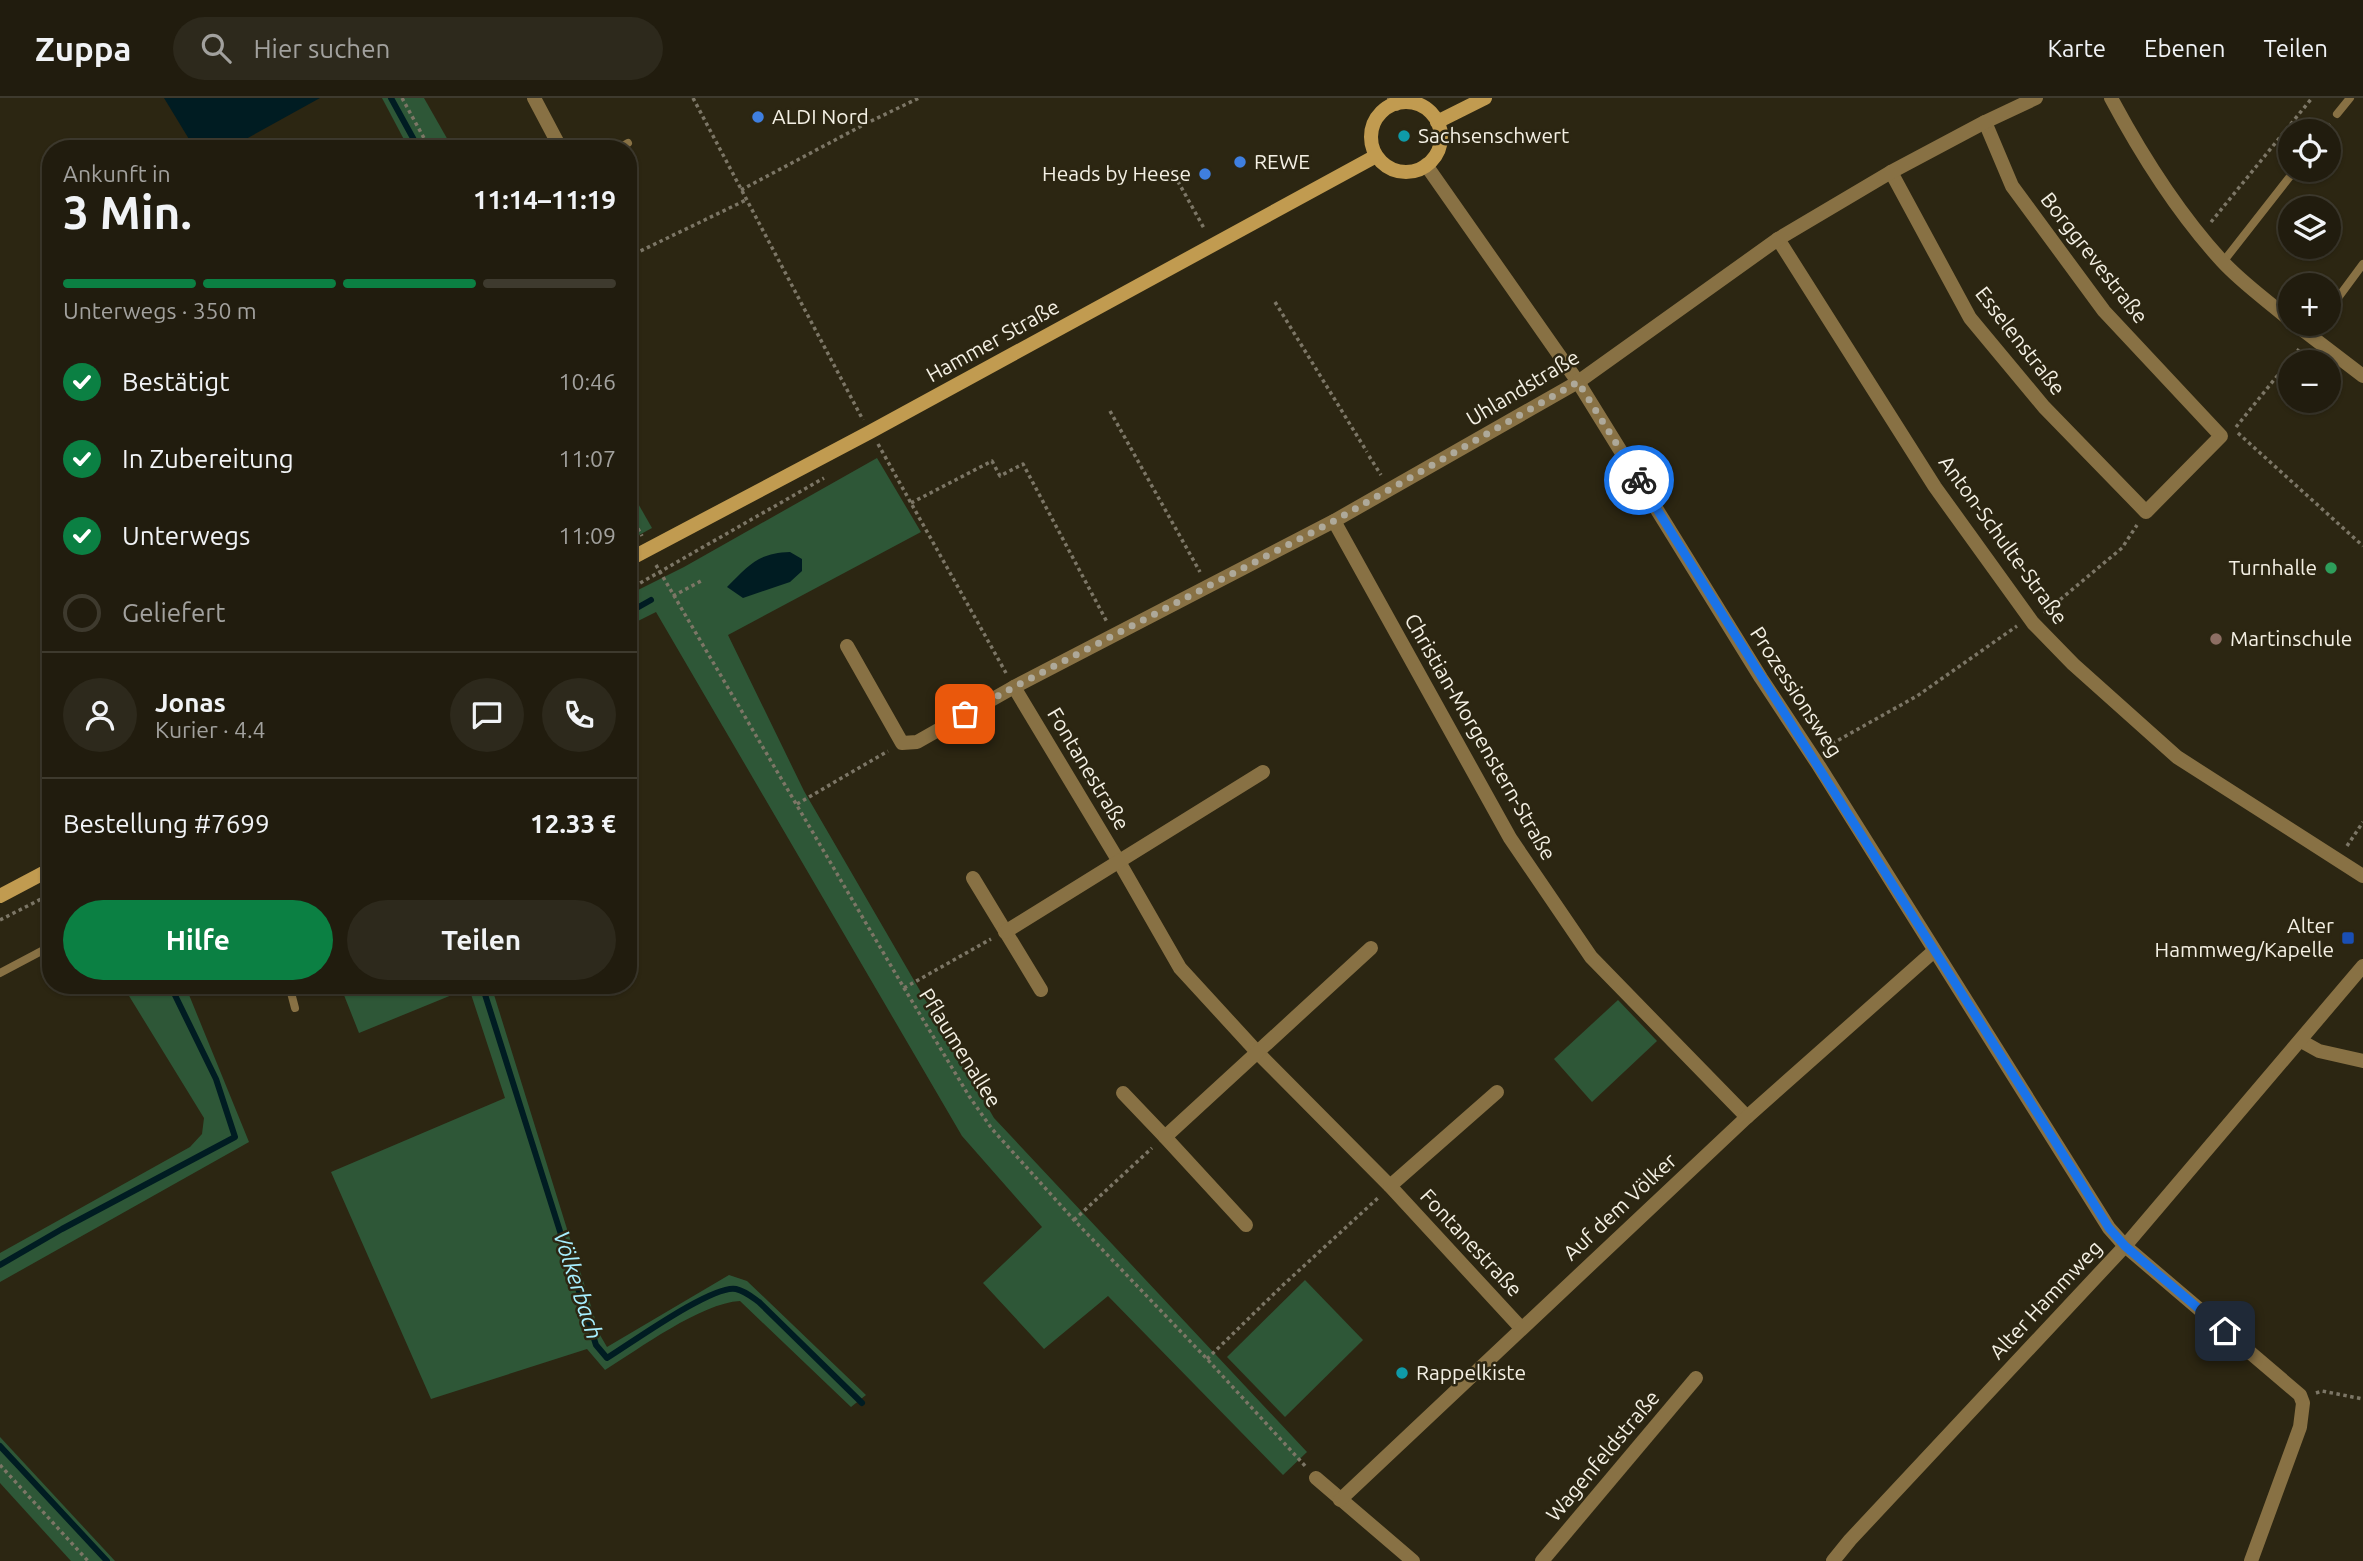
<!DOCTYPE html>
<html lang="de">
<meta charset="utf-8">
<style>
body{margin:0;font-family:Ubuntu,sans-serif;background:#2d291c;color:#f1f3f6;height:100vh;display:flex;flex-direction:column;font-size:26px;white-space:nowrap}
*{box-sizing:border-box;margin:0}
p{font-size:23px;color:#a2a19e}
.icon{flex:none;width:38px;height:38px;fill:none;stroke:currentColor;stroke-width:2;stroke-linecap:round;stroke-linejoin:round}
.map{position:relative;flex:1;overflow:hidden}
.sheet{position:absolute;left:42px;top:42px;width:595px;height:854px;display:flex;flex-direction:column;background:#211c0e;border-radius:28px;box-shadow:0 2px 5px #0004,0 0 0 2px #3e3a2e}
.sheet>*{flex:none}
.controls{position:absolute;left:2278px;top:21px;display:grid;gap:14px}
.controls a{display:grid;place-items:center;width:63px;height:63px;border-radius:50%;background:#211c0e;box-shadow:0 2px 5px #0004,0 0 0 2px #3e3a2e;font-size:35px}
.pin{position:absolute;display:grid;place-items:center;width:60px;height:60px;color:#fff;margin:-30px;border-radius:14px;box-shadow:0 4px 10px #0006}
.courier{position:absolute;display:grid;place-items:center;width:70px;height:70px;margin:-35px;border:5px solid #1a73e8;border-radius:50%;background:#fff;color:#222;box-shadow:0 2px 9px #0007}
.overview em{font-style:normal;font-weight:600}
.overview div{display:flex;flex-direction:column-reverse}
.overview{display:flex;align-items:center;justify-content:space-between;height:119px;padding:0 21px}
h1{font-size:46px;font-weight:600;line-height:52px}
.bar{display:grid;grid-template-columns:repeat(4,1fr);gap:10px 7px;align-content:center;height:84px;padding:0 21px}
.bar i{height:9px;border-radius:5px;background:#3e3a2e}
.bar .selected{background:#0b8043}
.bar p{grid-column:span 4}
.line{display:flex;align-items:center;gap:18px;padding:0 21px;border-top:2px solid #3e3a2e}
.line div{flex:1}
.round{display:grid;place-items:center;flex:none;width:74px;height:74px;border-radius:37px;background:#2d291c}
ol{padding:0 21px;list-style:none}
li{display:flex;align-items:center;gap:21px;height:77px}
li p{margin-inline-start:auto}
li .icon{padding:7px;border-radius:50%;background:#0b8043;color:#fff;stroke-width:4}
li:last-child{color:#a2a19e}
li i{width:38px;height:38px;border:4px solid #3e3a2e;border-radius:50%}
.cta{display:flex;gap:14px;margin-top:auto;padding:14px 21px}
.cta a{flex:1;height:80px;border-radius:42px;background:#0b8043;color:#fff;font-size:28px;font-weight:600;line-height:80px;text-align:center}
.cta a+a{background:#2d291c;color:#f1f3f6}
header{display:flex;align-items:center;gap:42px;box-sizing:border-box;height:98px;padding:0 35px;background:#211c0e;border-bottom:2px solid #3e3a2e}
header strong{font-size:33px}
nav{display:flex;gap:38px;margin-inline-start:auto;font-size:24px}
.search{width:490px;height:63px;background:#2d291c;display:flex;align-items:center;gap:18px;box-sizing:border-box;padding:0 24px;border-radius:38px;color:#a2a19e;font-size:26px}
.map>svg:first-child{display:block}
.green{fill:#2e5737}
.water{fill:#001c22}
.lines{fill:none;stroke-linecap:round;stroke-linejoin:round}
.stream{stroke:#001c22;stroke-width:6}
.path{stroke:#7c7666;stroke-width:3.5;stroke-dasharray:3.5 3.5;stroke-linecap:butt}
.lane{stroke:#887144;stroke-width:8}
.street{stroke:#887144;stroke-width:14}
.secondary{stroke:#c19b50;stroke-width:14}
.done{stroke:#aea99a;stroke-width:7;stroke-dasharray:0 12.6}
.route{stroke:#1a73e8;stroke-width:9}
.shop-dot{fill:#3f7fe0;stroke:#2c2612;stroke-width:2.5}
.culture-dot{fill:#0f9aa8;stroke:#2c2612;stroke-width:2.5}
.leisure-dot{fill:#2e9e5b;stroke:#2c2612;stroke-width:2.5}
.education-dot{fill:#8d6e63;stroke:#2c2612;stroke-width:2.5}
.transit-dot{fill:#1a4fb4;stroke:#2c2612;stroke-width:2.5}
.labels{text-anchor:middle;stroke-width:5;stroke-linejoin:round;paint-order:stroke}
.poi-label{font-size:21px;fill:#f4f0e4;stroke:#2c2612;text-anchor:start}
.street-label{font-size:21px;fill:#f4f0e4;stroke:#2c2612}
.water-label{font-size:23px;font-style:italic;fill:#a7efff;stroke:#2c2612}
</style>
<header>
<strong>Zuppa</strong>
<div class="search"><svg class="icon" aria-label="search" viewBox="0 0 24 24"><circle cx="10" cy="10" r="6"/><path d="M15 15l6 6"/></svg>Hier suchen</div>
<nav><a>Karte</a><a>Ebenen</a><a>Teilen</a></nav>
</header>
<div class="map">
<svg width="2363" height="1463" viewBox="0 0 2363 1463">
<rect width="100%" height="100%" fill="#2c2612"/>
<g class="green">
<path d="M382 0H424L453 51H409Z"/>
<path d="M877 360 921 434 728 537 804 693 994 1020 1307 1354 1283 1377 1108 1198 1044 1251 983 1185 1042 1129 962 1038 656 514 628 528V497L684 469Z"/>
<path d="M628 388 652 430 628 443Z"/>
<path d="M137 887H185L249 1044 0 1184V1155L190 1049 202 1036 204 1020 126 893Z"/>
<path d="M340 887H491L600 1237 607 1249 729 1177 747 1183 866 1297 851 1309 740 1203C701 1205 639 1251 605 1272L587 1251 431 1301 331 1074 505 1000 469 890 359 935Z"/>
<path d="M1618 902 1657 943 1592 1004 1554 961Z"/>
<path d="M1305 1182 1363 1242 1285 1319 1227 1259Z"/>
<path d="M0 1339 115 1463H71L0 1385Z"/>
</g>
<g class="water">
<path d="M164 0H320L228 51H195Z"/>
<path d="M790 454 802 461V473L790 484 743 500 727 489C749 467 758 455 790 454Z"/>
</g>
<g class="lines">
<g class="stream">
<path d="M391 0 419 51"/>
<path d="M628 515 651 502"/>
<path d="M482 887 596 1247 607 1260C630 1246 713 1186 736 1191 745 1193 752 1199 759 1204L862 1305"/>
<path d="M0 1167 62 1131 235 1039 216 981 170 887"/>
<path d="M0 1348 107 1463"/>
</g>
<g class="path">
<path d="M402 0 430 51"/>
<path d="M693 0 863 322"/>
<path d="M2324 33 2330 26"/>
<path d="M1171 71 1205 132"/>
<path d="M741 92 867 25 919 0"/>
<path d="M2211 124 2312 0"/>
<path d="M628 159 746 102"/>
<path d="M1275 204 1367 354"/>
<path d="M1110 313 1200 474"/>
<path d="M2236 329 2299 251"/>
<path d="M2238 335 2363 448"/>
<path d="M878 346 1006 575"/>
<path d="M1369 358 1381 377"/>
<path d="M911 405 992 363 1000 378 1023 366 1107 524"/>
<path d="M628 412 642 438"/>
<path d="M628 438 639 432"/>
<path d="M656 467 904 890 969 998 992 1031 1074 1122 1207 1261 1307 1370"/>
<path d="M628 492 824 380"/>
<path d="M673 498 701 483"/>
<path d="M2044 515 2122 450 2137 427"/>
<path d="M1826 649 1917 598 2017 528"/>
<path d="M797 706 888 653"/>
<path d="M2347 748 2363 724"/>
<path d="M0 822 51 796"/>
<path d="M904 890 991 841"/>
<path d="M1074 1122 1152 1050"/>
<path d="M1207 1261 1282 1188 1379 1099"/>
<path d="M2316 1295 2322 1293 2363 1301"/>
<path d="M0 1367 88 1463"/>
</g>
<g class="lane">
<path d="M2337 16 2350 0"/>
<path d="M618 51 628 45"/>
<path d="M2223 164 2295 72"/>
<path d="M2329 212 2363 166"/>
<path d="M2309 238 2319 226"/>
<path d="M0 875 51 848"/>
<path d="M289 887 295 910"/>
</g>
<g class="street">
<path d="M534 0 561 51"/>
<path d="M1394 0 1396 6"/>
<path d="M2111 0C2142 58 2177 114 2222 163 2242 185 2268 203 2291 223"/>
<path d="M1426 67 1578 284 1761 580 1819 668 2109 1130 2125 1148 2300 1297 2303 1305 2300 1329 2251 1463"/>
<path d="M1891 74 1970 220 2044 309 2146 414 2221 338 2104 213 2012 88 1985 24"/>
<path d="M1778 141 1935 389 2033 525 2073 566 2177 659 2363 778"/>
<path d="M2295 226 2363 278"/>
<path d="M1334 423 1510 740 1591 859 1747 1019"/>
<path d="M847 548 902 645 917 644 1014 589 1334 423 1578 284 1778 141 1891 74 1985 24 2036 0"/>
<path d="M1014 589 1118 762 1180 870 1258 955 1390 1088 1521 1230"/>
<path d="M973 780 1041 892"/>
<path d="M1005 834 1263 674"/>
<path d="M2301 943 2319 953 2363 963"/>
<path d="M1123 995 1165 1039"/>
<path d="M1390 1088 1497 994"/>
<path d="M1246 1127 1165 1039 1371 850"/>
<path d="M1316 1380 1413 1463"/>
<path d="M1340 1402 1747 1019 1934 853"/>
<path d="M1542 1463 1696 1280"/>
<path d="M1833 1463 1850 1442 2125 1148 2363 868"/>
</g>
<g class="secondary">
<circle cx="1406" cy="39" r="35"/>
<path d="M1437 24 1485 0"/>
<path d="M628 462 870 334 1376 58"/>
<path d="M0 798 51 771"/>
</g>
</g>
<g class="lines">
<path class="done" d="M965 616 1014 589 1334 423 1578 284 1639 382"/>
<path class="route" d="M1639 382C1793 633 1954 880 2109 1130L2125 1148 2225 1233"/>
</g>
<g class="shop-dot">
<circle cx="758" cy="19" r="7"/>
<circle cx="1240" cy="64" r="7"/>
<circle cx="1205" cy="76" r="7"/>
</g>
<g class="culture-dot">
<circle cx="1404" cy="38" r="7"/>
<circle cx="1402" cy="1275" r="7"/>
</g>
<circle class="leisure-dot" cx="2331" cy="470" r="7"/>
<circle class="education-dot" cx="2216" cy="541" r="7"/>
<rect class="transit-dot" x="2341" y="833" width="14" height="14" rx="3.5"/>
<g class="labels">
<g class="poi-label">
<text x="772" y="26">ALDI Nord</text>
<text x="1418" y="45">Sachsenschwert</text>
<text x="1254" y="71">REWE</text>
<text x="1191" y="83" text-anchor="end">Heads by Heese</text>
<text x="2317" y="477" text-anchor="end">Turnhalle</text>
<text x="2230" y="548">Martinschule</text>
<text x="2334" y="835" text-anchor="end">Alter<tspan x="2334" dy="24">Hammweg/Kapelle</tspan></text>
<text x="1416" y="1282">Rappelkiste</text>
</g>
<g class="street-label">
<text transform="translate(2094 160) rotate(52)" y="7">Borggrevestraße</text>
<text transform="translate(993 243) rotate(-29)" y="7">Hammer Straße</text>
<text transform="translate(2020 243) rotate(52)" y="7">Esselenstraße</text>
<text transform="translate(1523 290) rotate(-31)" y="7">Uhlandstraße</text>
<text transform="translate(2003 442) rotate(54)" y="7">Anton-Schulte-Straße</text>
<text transform="translate(1796 594) rotate(57)" y="7">Prozessionsweg</text>
<text transform="translate(1480 639) rotate(60)" y="7">Christian-Morgenstern-Straße</text>
<text transform="translate(1088 671) rotate(59)" y="7">Fontanestraße</text>
<text transform="translate(960 950) rotate(58)" y="7">Pflaumenallee</text>
<text transform="translate(1620 1109) rotate(-43)" y="7">Auf dem Völker</text>
<text transform="translate(1471 1145) rotate(47)" y="7">Fontanestraße</text>
<text transform="translate(2046 1202) rotate(-47)" y="7">Alter Hammweg</text>
<text transform="translate(1603 1358) rotate(-50)" y="7">Wagenfeldstraße</text>
</g>
<g class="water-label">
<text transform="translate(578 1187) rotate(72)" y="8">Völkerbach</text>
</g>
</g>
</svg>
<div class="controls">
<a><svg class="icon" aria-label="locate" viewBox="0 0 24 24"><circle cx="12" cy="12" r="6"/><path d="M12 2v4M12 18v4M2 12h4M18 12h4"/></svg></a>
<a><svg class="icon" aria-label="layers" viewBox="0 0 24 24"><path d="M12 4l9 5-9 5-9-5zM3 14l9 5 9-5"/></svg></a>
<a>+</a>
<a>−</a>
</div>
<div class="pin" style="left:965px;top:616px;background:#ea580c"><svg class="icon" aria-label="bag" viewBox="0 0 24 24"><path d="M5 8h14l-1 12H6zM9 8a3 3 0 0 1 6 0"/></svg></div>
<div class="pin" style="left:2225px;top:1233px;background:#1f2937"><svg class="icon" aria-label="home" viewBox="0 0 24 24"><path d="M3 11l9-7 9 7M6 9v11h12V9"/></svg></div>
<div class="courier" style="left:1639px;top:382px"><svg class="icon" aria-label="bike" viewBox="0 0 24 24"><circle cx="6" cy="16" r="4"/><circle cx="18" cy="16" r="4"/><path d="M6 16l4-8h5l3 8M10 8l3 8H6M13 5h3"/></svg></div>
<section class="sheet">
<div class="overview"><div><h1>3 Min.</h1><p>Ankunft in</p></div><em>11:14–11:19</em></div>
<div class="bar"><i class="selected"></i><i class="selected"></i><i class="selected"></i><i></i><p>Unterwegs · 350 m</p></div>
<ol>
<li><svg class="icon" aria-label="check" viewBox="0 0 24 24"><path d="M5 12l5 5 9-10"/></svg>Bestätigt<p>10:46</p></li>
<li><svg class="icon" aria-label="check" viewBox="0 0 24 24"><path d="M5 12l5 5 9-10"/></svg>In Zubereitung<p>11:07</p></li>
<li><svg class="icon" aria-label="check" viewBox="0 0 24 24"><path d="M5 12l5 5 9-10"/></svg>Unterwegs<p>11:09</p></li>
<li><i></i>Geliefert</li>
</ol>
<div class="line" style="height:126px"><a class="round"><svg class="icon" aria-label="person" viewBox="0 0 24 24"><circle cx="12" cy="8" r="4"/><path d="M4 21q1-7 8-7t8 7"/></svg></a><div><b>Jonas</b><p>Kurier · 4.4</p></div><a class="round"><svg class="icon" aria-label="chat" viewBox="0 0 24 24"><path d="M4 5h16v11H9l-5 4z"/></svg></a><a class="round"><svg class="icon" aria-label="phone" viewBox="0 0 24 24"><path d="M5 4h4l2 5-3 2q2 4 5 5l2-3 5 2v4C11 20 4 13 5 4z"/></svg></a></div>
<div class="line" style="height:91px"><div>Bestellung #7699</div><b>12.33 €</b></div>
<div class="cta"><a>Hilfe</a><a>Teilen</a></div>
</section>
</div>
